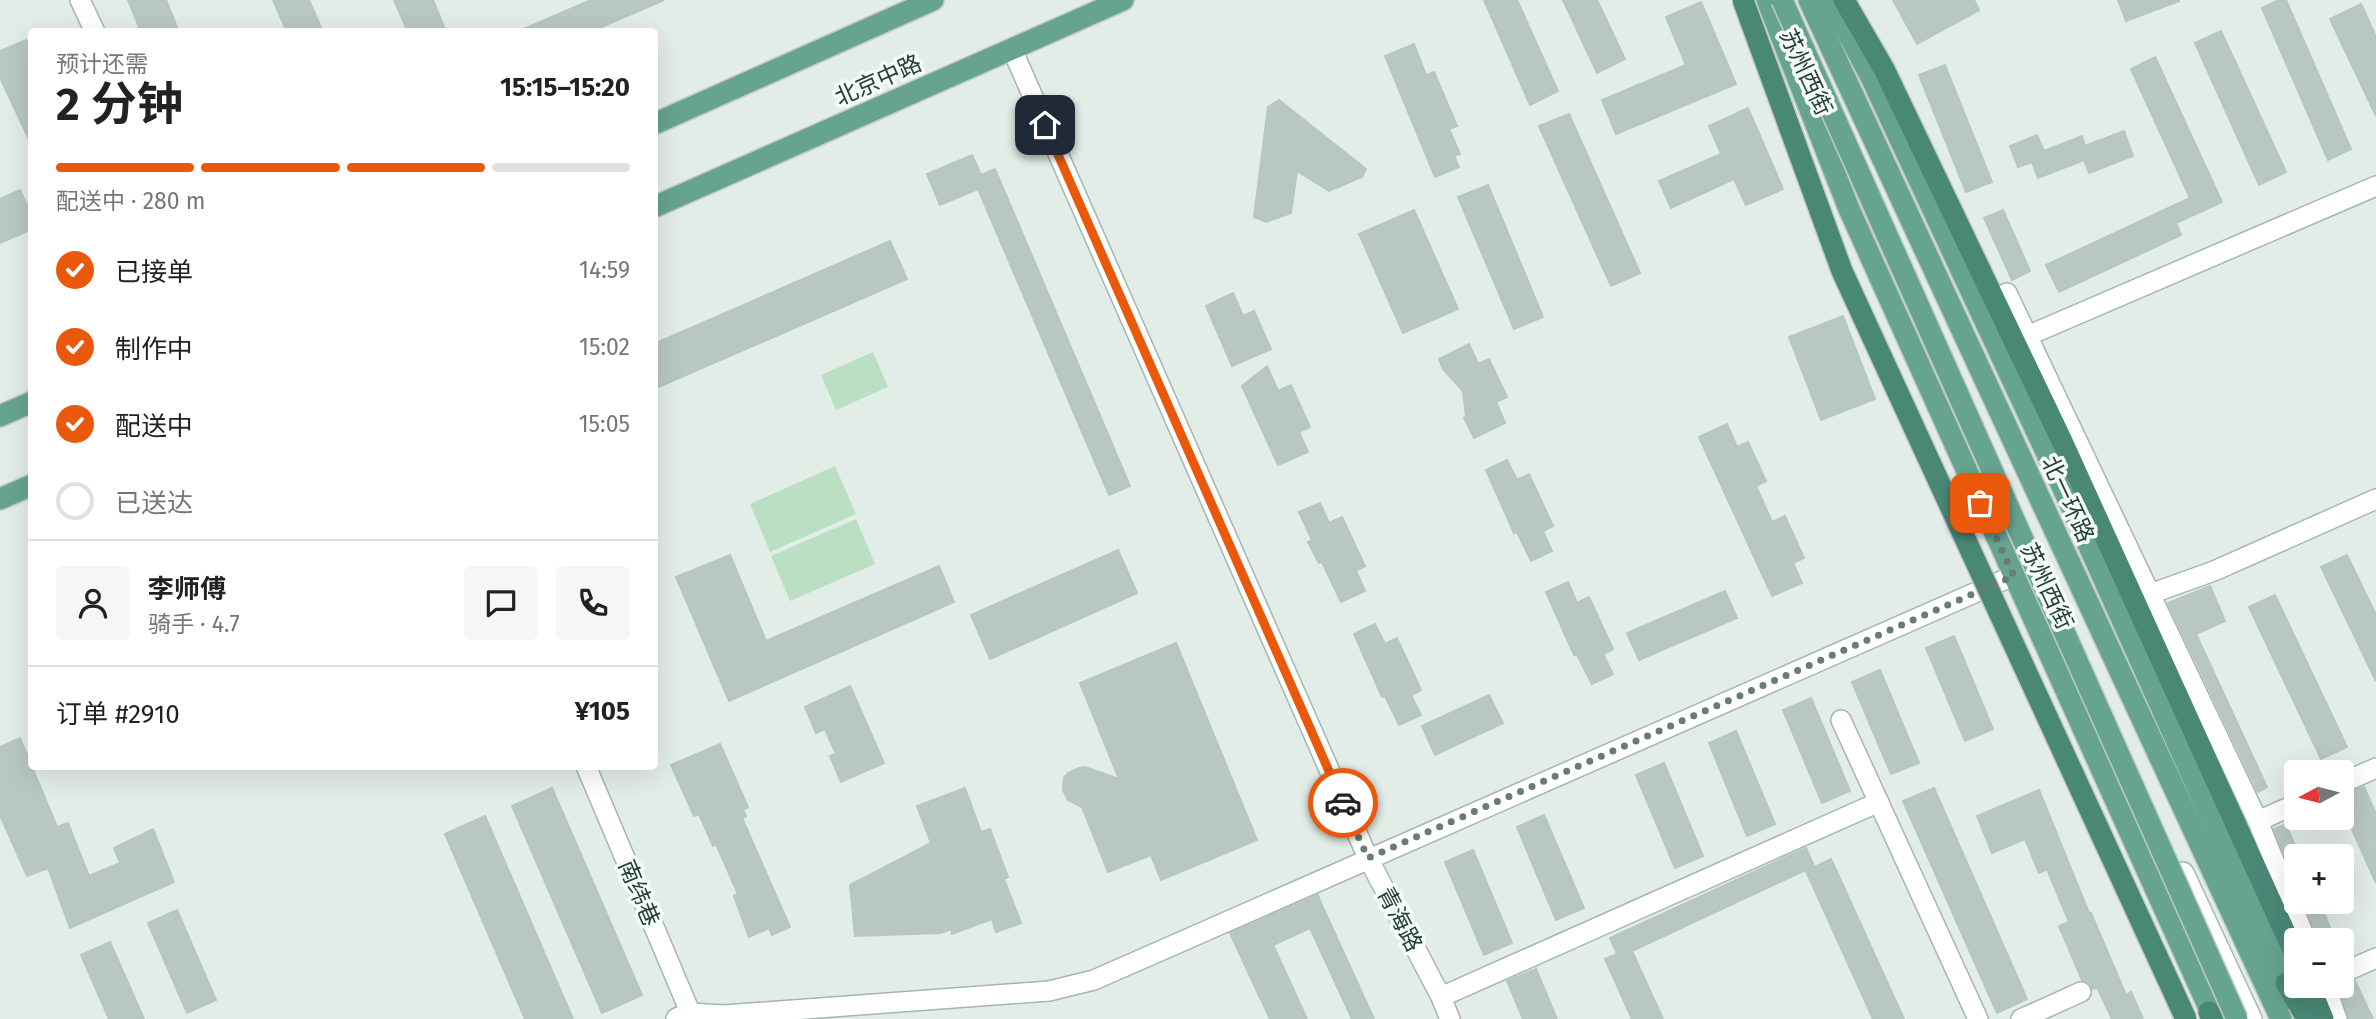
<!DOCTYPE html>
<html lang="zh">
<meta charset="utf-8">
<style>
body{margin:0;font-family:"Fira Sans","Noto Sans SC",sans-serif;background:#f6f6f6;color:#222;height:100vh;display:flex;flex-direction:column;font-size:26px;white-space:nowrap}
*{box-sizing:border-box;margin:0}
p{font-size:23px;color:#767676}
.icon{flex:none;width:38px;height:38px;fill:none;stroke:currentColor;stroke-width:2;stroke-linecap:round;stroke-linejoin:round}
.map{position:relative;flex:1;overflow:hidden}
.sheet{position:absolute;left:28px;top:28px;width:630px;height:742px;display:flex;flex-direction:column;background:#fff;border-radius:7px;box-shadow:0 7px 28px #0002}
.sheet>*{flex:none}
.needle{width:46px;rotate:263deg}
.tools{position:absolute;left:2284px;top:760px;display:grid;gap:14px}
.tools a{display:grid;place-items:center;width:70px;height:70px;border-radius:7px;background:#fff;box-shadow:0 7px 28px #0002;font-size:35px}
.pin{position:absolute;display:grid;place-items:center;width:60px;height:60px;color:#fff;margin:-30px;border-radius:14px;box-shadow:0 4px 10px #0006}
.courier{position:absolute;display:grid;place-items:center;width:70px;height:70px;margin:-35px;border:5px solid #ea580c;border-radius:50%;background:#fff;color:#222;box-shadow:0 2px 9px #0007}
.summary em{font-style:normal;font-weight:700}
.summary div{display:flex;flex-direction:column-reverse}
.summary{display:flex;align-items:center;justify-content:space-between;height:119px;padding:0 28px}
h1{font-size:46px;font-weight:700;line-height:52px}
.bar{display:grid;grid-template-columns:repeat(4,1fr);gap:10px 7px;align-content:center;height:84px;padding:0 28px}
.bar i{height:9px;border-radius:5px;background:#e0e0e0}
.bar .current{background:#ea580c}
.bar p{grid-column:span 4}
.line{display:flex;align-items:center;gap:18px;padding:0 28px;border-top:2px solid #e0e0e0}
.line div{flex:1}
.round{display:grid;place-items:center;flex:none;width:74px;height:74px;border-radius:7px;background:#f6f6f6}
ol{padding:0 28px;list-style:none}
li{display:flex;align-items:center;gap:21px;height:77px}
li p{margin-inline-start:auto}
li .icon{padding:7px;border-radius:50%;background:#ea580c;color:#fff;stroke-width:4}
li:last-child{color:#767676}
li i{width:38px;height:38px;border:4px solid #e0e0e0;border-radius:50%}
.map>svg:first-child{display:block}
.green{fill:#bbdfc3}
.building{fill:#b8c8c1;stroke:#b5c7bf;stroke-width:2}
.lines{fill:none;stroke-linecap:round;stroke-linejoin:round}
.minor-casing{stroke:#a5b5af;stroke-width:22}
.tertiary-casing{stroke:#a5b5af;stroke-width:24}
.secondary-casing{stroke:#a1b9af;stroke-width:24}
.primary-casing{stroke:#c1c9c7;stroke-width:24}
.trunk-casing{stroke:#c1c9c7;stroke-width:24}
.minor{stroke:#fff;stroke-width:19}
.tertiary{stroke:#fff;stroke-width:21}
.secondary{stroke:#fff;stroke-width:21}
.primary{stroke:#66a490;stroke-width:21}
.trunk{stroke:#4a8876;stroke-width:21}
.primary-bridge-casing{stroke:#c1c9c7;stroke-width:24;stroke-linecap:butt}
.trunk-bridge-casing{stroke:#c1c9c7;stroke-width:24;stroke-linecap:butt}
.primary-bridge{stroke:#66a490;stroke-width:21}
.trunk-bridge{stroke:#4a8876;stroke-width:21}
.done{stroke:#667c74;stroke-width:7;stroke-dasharray:0 12.6}
.route{stroke:#ea580c;stroke-width:9}
.labels{text-anchor:middle;stroke-width:7;stroke-linejoin:round;paint-order:stroke}
.street-label{font-size:23px;fill:#223f36;stroke:#f4faf6}
</style>
<div class="map">
<svg width="2376" height="1019" viewBox="0 0 2376 1019">
<rect width="100%" height="100%" fill="#e3ede8"/>
<g class="green">
<path d="M873 352 888 387 836 410 821 375Z"/>
<path d="M835 466 856 514 770 552 750 504Z"/>
<path d="M856 519 875 564 790 601 771 556Z"/>
</g>
<g class="building">
<path d="M128 0H166L179 32H141Z"/>
<path d="M273 0H309L323 32H287Z"/>
<path d="M394 0H433L446 32H408Z"/>
<path d="M591 0H664L590 32H517Z"/>
<path d="M1484 0H1517L1558 91 1530 105Z"/>
<path d="M1563 0H1597L1625 59 1597 73Z"/>
<path d="M1893 0H1974L1979 10 1917 44Z"/>
<path d="M2118 0H2179V1L2126 21Z"/>
<path d="M2279 0H2286L2351 149 2328 160 2262 8Z"/>
<path d="M1701 2 1736 84 1616 134 1602 100 1686 65 1666 17Z"/>
<path d="M2361 4 2376 37V116L2330 19Z"/>
<path d="M2221 31 2286 172 2259 185 2195 43Z"/>
<path d="M26 40 32 52V146L0 77V51Z"/>
<path d="M1414 44 1426 75 1434 72 1457 126 1449 129 1460 154 1454 156 1459 167 1435 177 1385 56Z"/>
<path d="M2155 57 2222 202 2176 223 2181 235 2059 292 2046 265 2190 198 2131 69Z"/>
<path d="M1945 65 1992 182 1966 192 1919 75Z"/>
<path d="M1279 100 1366 169 1362 177 1329 191 1297 171 1291 213 1266 222 1254 217 1268 107Z"/>
<path d="M1748 108 1783 189 1746 205 1734 179 1671 208 1659 181 1721 154 1709 126Z"/>
<path d="M1569 114 1640 273 1611 286 1539 126Z"/>
<path d="M2124 131 2133 156 2089 173 2084 160 2038 178 2032 162 2018 167 2010 146 2037 135 2044 151 2082 136 2085 146Z"/>
<path d="M972 155 981 175 995 169 1130 486 1109 495 978 189 940 205 927 174Z"/>
<path d="M1488 185 1543 317 1514 329 1458 197Z"/>
<path d="M20 190 32 216V229L0 243V199Z"/>
<path d="M1414 210 1458 309 1403 333 1359 234Z"/>
<path d="M2003 210 2030 271 2012 280 1984 218Z"/>
<path d="M890 241 907 279 654 389V344Z"/>
<path d="M1233 293 1243 316 1254 311 1271 349 1232 366 1206 306Z"/>
<path d="M1843 316 1875 399 1821 420 1789 337Z"/>
<path d="M1469 344 1478 364 1489 359 1507 397 1496 402 1505 423 1474 438 1464 418 1466 417 1463 391 1443 369 1439 359Z"/>
<path d="M1267 366 1278 391 1291 385 1310 427 1299 432 1308 452 1278 465 1242 386Z"/>
<path d="M1727 424 1737 447 1748 442 1766 481 1756 486 1772 522 1785 516 1804 558 1793 563 1802 583 1772 596 1699 437Z"/>
<path d="M1507 460 1517 480 1529 474 1553 526 1543 531 1552 551 1531 561 1517 532 1514 533 1486 470Z"/>
<path d="M1320 503 1329 523 1342 517 1365 566 1356 571 1365 591 1341 602 1322 562 1319 563 1308 542 1312 540 1299 512Z"/>
<path d="M1118 550 1137 593 990 659 971 615Z"/>
<path d="M730 555 766 641 939 566 954 602 729 701 676 577Z"/>
<path d="M2347 555 2376 615V681L2321 567Z"/>
<path d="M1568 582 1577 603 1589 597 1613 649 1603 654 1613 674 1592 684 1577 655H1574L1546 592Z"/>
<path d="M2210 586 2225 621 2196 634 2267 787 2258 792 2168 603Z"/>
<path d="M1725 591 1737 618 1639 660 1627 633Z"/>
<path d="M2275 595 2347 747 2321 759 2249 607Z"/>
<path d="M1375 624 1385 644 1397 638 1421 690 1411 695 1421 715 1399 725 1385 696 1382 697 1354 634Z"/>
<path d="M1954 636 1993 729 1965 741 1926 648Z"/>
<path d="M1176 643 1257 840 1161 880 1151 855 1108 872 1082 807 1068 800 1063 790 1064 778 1068 773 1079 768 1085 767 1119 779 1080 683Z"/>
<path d="M1880 670 1919 763 1891 774 1852 682Z"/>
<path d="M850 686 884 763 841 782 830 756 836 754 825 729 816 733 805 707Z"/>
<path d="M1489 695 1503 723 1435 755 1422 726Z"/>
<path d="M1811 698 1850 791 1822 803 1783 710Z"/>
<path d="M1736 731 1775 824 1747 836 1709 743Z"/>
<path d="M20 738 57 827 68 823 89 876 120 863 114 848 153 829 174 882 70 928 48 868 27 876 0 815V747Z"/>
<path d="M720 744 748 807 743 810 746 816 742 818 790 927 772 935 769 928 749 937 734 896 738 894 716 844 713 846 699 814 694 816 671 765Z"/>
<path d="M1664 763 1703 856 1675 868 1636 775Z"/>
<path d="M2364 787 2376 814V883L2342 807V795Z"/>
<path d="M552 788 642 995 602 1013 512 806Z"/>
<path d="M965 788 981 832 990 829 1008 877 1004 879 1021 923 996 932 992 919 952 934 951 929 941 933 855 936 850 885 931 843 917 806Z"/>
<path d="M1934 788 2027 999 1997 1013 1903 801Z"/>
<path d="M2039 790 2089 913H2091L2126 995 2131 992 2143 1019H2112L2097 987 2093 989 2089 983 2082 980 2059 926 2069 922 2047 869 2039 873 2025 839 1992 853 1977 816Z"/>
<path d="M1544 815 1584 908 1556 920 1517 827Z"/>
<path d="M485 816 573 1019H525L445 834Z"/>
<path d="M2286 824 2296 848V882L2274 829Z"/>
<path d="M1806 848 1814 866 1632 951 1663 1019H1632L1605 959 1617 954 1610 938Z"/>
<path d="M1473 850 1512 943 1484 955 1445 862Z"/>
<path d="M1831 859 1904 1019H1873L1806 871Z"/>
<path d="M1318 895 1321 903 1374 1019H1352L1310 928 1273 945 1307 1019H1270L1242 959 1230 933Z"/>
<path d="M2304 901H2319L2335 940H2318Z"/>
<path d="M177 910 216 1000 187 1013 148 923Z"/>
<path d="M110 942 144 1019H109L81 955Z"/>
<path d="M1536 969 1557 1019H1523L1507 981Z"/>
<path d="M2355 981 2373 1019H2349L2338 985Z"/>
</g>
<g class="lines">
<defs>
<g id="minor">
<path d="M80 0 95 32"/>
<path d="M1012 49 1368 858 1441 997 1450 1019"/>
<path d="M2007 293 2258 821 2306 940"/>
<path d="M2027 336 2376 186"/>
<path d="M2150 594 2214 571 2376 499"/>
<path d="M1841 720 1978 1019"/>
<path d="M586 766 693 1019"/>
<path d="M2342 783 2376 768"/>
<path d="M2258 821 2296 804"/>
<path d="M2342 973 2376 958"/>
<path d="M2325 985 2337 1019"/>
<path d="M1441 997 1879 802"/>
<path d="M690 1013 724 1015 1049 991 1094 980 2013 576"/>
<path d="M2021 1019 2081 992"/>
</g>
<path id="tertiary" d="M677 1019 690 1013"/>
<path id="secondary" d="M2183 873 2251 1019"/>
<g id="primary">
<path d="M1767 0 1849 209 2214 1019"/>
<path d="M1809 0 2281 1019"/>
<path d="M1830 0 1871 77 2067 497 2292 999"/>
<path d="M654 124 933 0"/>
<path d="M654 207 1123 0"/>
<path d="M0 416 32 402"/>
<path d="M0 499 32 485"/>
</g>
<g id="trunk">
<path d="M1844 0 1884 69 2061 439 2296 957"/>
<path d="M2286 983 2307 1019"/>
<path d="M2309 985 2323 1019"/>
<path d="M2209 1012 2212 1019"/>
</g>
</defs>
<use href="#minor" class="minor-casing"/>
<use href="#tertiary" class="tertiary-casing"/>
<use href="#secondary" class="secondary-casing"/>
<use href="#primary" class="primary-casing"/>
<use href="#trunk" class="trunk-casing"/>
<use href="#minor" class="minor"/>
<use href="#tertiary" class="tertiary"/>
<use href="#secondary" class="secondary"/>
<use href="#primary" class="primary"/>
<use href="#trunk" class="trunk"/>
<defs>
<path id="primary-bridge" d="M1782 0 2237 1019"/>
<path id="trunk-bridge" d="M1743 0 1842 271 2186 1019"/>
</defs>
<use href="#primary-bridge" class="primary-bridge-casing"/>
<use href="#trunk-bridge" class="trunk-bridge-casing"/>
<use href="#primary-bridge" class="primary-bridge"/>
<use href="#trunk-bridge" class="trunk-bridge"/>
</g>
<g class="lines">
<path class="done" d="M1343 803 1368 858 2014 576 1980 503"/>
<path class="route" d="M1045 125 1343 803"/>
</g>
<g class="labels">
<g class="street-label">
<text transform="translate(1806 72) rotate(65)" y="8">苏州西街</text>
<text transform="translate(878 80) rotate(-24)" y="8">北京中路</text>
<text transform="translate(2068 499) rotate(65)" y="8">北一环路</text>
<text transform="translate(2047 586) rotate(65)" y="8">苏州西街</text>
<text transform="translate(639 893) rotate(67)" y="8">南纬巷</text>
<text transform="translate(1400 919) rotate(62)" y="8">青海路</text>
</g>
</g>
</svg>
<div class="tools">
<a><svg class="needle" viewBox="-14 -14 28 28"><path d="M0-13l5 13h-10z" fill="#e53935"/><path d="M0 13l5-13h-10z" fill="#767676"/></svg></a>
<a>+</a>
<a>−</a>
</div>
<div class="pin" style="left:1980px;top:503px;background:#ea580c"><svg class="icon" aria-label="bag" viewBox="0 0 24 24"><path d="M5 8h14l-1 12H6zM9 8a3 3 0 0 1 6 0"/></svg></div>
<div class="pin" style="left:1045px;top:125px;background:#1f2937"><svg class="icon" aria-label="home" viewBox="0 0 24 24"><path d="M3 11l9-7 9 7M6 9v11h12V9"/></svg></div>
<div class="courier" style="left:1343px;top:803px"><svg class="icon" aria-label="car" viewBox="0 0 24 24"><path d="M5 17H2v-5l4-1 3-4h7l3 4 3 1v5h-3M9 17h6M6 11h13"/><circle cx="7" cy="17" r="2"/><circle cx="17" cy="17" r="2"/></svg></div>
<section class="sheet">
<div class="summary"><div><h1>2 分钟</h1><p>预计还需</p></div><em>15:15–15:20</em></div>
<div class="bar"><i class="current"></i><i class="current"></i><i class="current"></i><i></i><p>配送中 · 280 m</p></div>
<ol>
<li><svg class="icon" aria-label="check" viewBox="0 0 24 24"><path d="M5 12l5 5 9-10"/></svg>已接单<p>14:59</p></li>
<li><svg class="icon" aria-label="check" viewBox="0 0 24 24"><path d="M5 12l5 5 9-10"/></svg>制作中<p>15:02</p></li>
<li><svg class="icon" aria-label="check" viewBox="0 0 24 24"><path d="M5 12l5 5 9-10"/></svg>配送中<p>15:05</p></li>
<li><i></i>已送达</li>
</ol>
<div class="line" style="height:126px"><a class="round"><svg class="icon" aria-label="person" viewBox="0 0 24 24"><circle cx="12" cy="8" r="4"/><path d="M4 21q1-7 8-7t8 7"/></svg></a><div><b>李师傅</b><p>骑手 · 4.7</p></div><a class="round"><svg class="icon" aria-label="chat" viewBox="0 0 24 24"><path d="M4 5h16v11H9l-5 4z"/></svg></a><a class="round"><svg class="icon" aria-label="phone" viewBox="0 0 24 24"><path d="M5 4h4l2 5-3 2q2 4 5 5l2-3 5 2v4C11 20 4 13 5 4z"/></svg></a></div>
<div class="line" style="height:91px"><div>订单 #2910</div><b>¥105</b></div>
</section>
</div>
